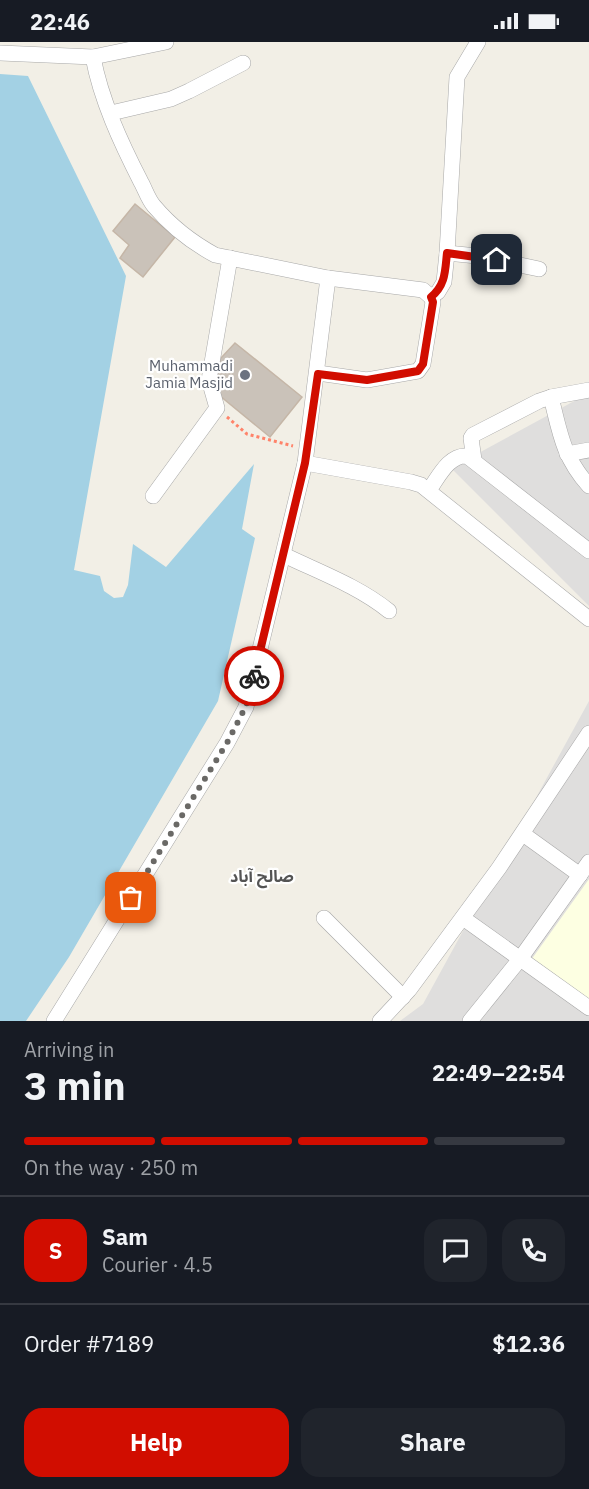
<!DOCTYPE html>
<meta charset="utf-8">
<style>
body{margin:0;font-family:"IBM Plex Sans","Noto Sans Arabic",sans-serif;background:#20242c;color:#f1f3f6;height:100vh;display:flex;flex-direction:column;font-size:22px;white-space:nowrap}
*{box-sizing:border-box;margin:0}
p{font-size:20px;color:#9ea1a6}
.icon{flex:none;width:33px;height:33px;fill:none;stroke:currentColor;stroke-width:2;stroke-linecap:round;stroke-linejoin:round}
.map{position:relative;height:979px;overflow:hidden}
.sheet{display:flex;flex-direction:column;background:#171b24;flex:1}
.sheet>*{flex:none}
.pin{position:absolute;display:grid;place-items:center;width:51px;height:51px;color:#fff;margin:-26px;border-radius:12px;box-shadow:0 3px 9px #0006}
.courier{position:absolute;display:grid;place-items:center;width:60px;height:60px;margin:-30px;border:4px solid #d10d00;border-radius:50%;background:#fff;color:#222;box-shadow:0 2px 8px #0007}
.overview em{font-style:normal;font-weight:800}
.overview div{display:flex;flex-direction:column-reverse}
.overview{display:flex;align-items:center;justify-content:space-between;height:102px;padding:0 24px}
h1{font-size:39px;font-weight:800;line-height:45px}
.bar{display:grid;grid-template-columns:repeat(4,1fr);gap:9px 6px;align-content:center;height:72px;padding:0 24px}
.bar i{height:8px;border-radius:4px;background:#363941}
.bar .current{background:#d10d00}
.bar p{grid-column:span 4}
.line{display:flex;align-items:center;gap:15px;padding:0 24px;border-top:2px solid #363941}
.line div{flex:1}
.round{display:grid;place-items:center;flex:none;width:63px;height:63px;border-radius:18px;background:#20242c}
.primary-button{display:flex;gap:12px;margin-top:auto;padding:12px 24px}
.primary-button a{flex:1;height:69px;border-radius:18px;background:#d10d00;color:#fff;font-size:24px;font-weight:800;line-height:69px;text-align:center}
.primary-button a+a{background:#20242c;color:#f1f3f6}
.status{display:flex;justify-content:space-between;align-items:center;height:42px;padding:0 30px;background:#171b24;direction:ltr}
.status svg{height:16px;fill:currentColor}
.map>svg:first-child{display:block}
.residential{fill:#dfdedd}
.education{fill:#fdffe2}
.water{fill:#a3d1e4}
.building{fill:#cac2b9;stroke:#c5b6a7;stroke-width:1.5}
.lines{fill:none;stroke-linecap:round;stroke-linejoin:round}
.minor-casing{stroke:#a8a8a8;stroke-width:16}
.path{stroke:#ff836a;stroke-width:3;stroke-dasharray:3 3;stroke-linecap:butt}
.minor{stroke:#fff;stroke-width:15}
.done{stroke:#6a6966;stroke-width:6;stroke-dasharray:0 10.8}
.route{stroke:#d10d00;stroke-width:8}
.worship-dot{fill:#6b7280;stroke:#fff;stroke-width:2}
.labels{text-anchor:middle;stroke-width:4.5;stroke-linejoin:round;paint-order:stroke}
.worship-label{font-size:15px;fill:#5b616d;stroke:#fff;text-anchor:end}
.neighbourhood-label{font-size:16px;font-weight:bold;fill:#545454;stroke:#fff}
</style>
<div class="status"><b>22:46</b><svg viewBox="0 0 49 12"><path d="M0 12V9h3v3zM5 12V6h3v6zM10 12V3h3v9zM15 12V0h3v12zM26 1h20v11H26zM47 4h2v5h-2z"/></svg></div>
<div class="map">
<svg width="589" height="979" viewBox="0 0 589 979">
<rect width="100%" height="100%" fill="#f2efe6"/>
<g class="residential">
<path d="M589 351V564L451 426Z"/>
<path d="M589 659V979H400L423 962Z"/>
</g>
<path class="education" d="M589 837V960L531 918Z"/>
<path class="water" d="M0 32 28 34 126 234 74 528 100 534 104 549 114 556 123 555 128 543 133 502 166 525 254 422 242 487 255 496 218 659 69 915 26 979H0Z"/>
<g class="building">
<path d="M135 162 175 195 143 235 120 216 129 203 113 189Z"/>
<path d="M235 301 302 355 270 395 214 349 220 317Z"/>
</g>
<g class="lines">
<defs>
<g id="minor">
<path d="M0 11 93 15 166 0"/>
<path d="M111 71 171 57 189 49 243 21"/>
<path d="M447 211 477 214 539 227"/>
<path d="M431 255 438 250 444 240 447 211 457 35 478 0"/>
<path d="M318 331 367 338 418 329 423 322 433 260 431 255 423 248 328 236"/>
<path d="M551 355C560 391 563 415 589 444"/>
<path d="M567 412 589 408"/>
<path d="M474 418 471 396 473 393 539 359 551 355 589 348"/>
<path d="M305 421 411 440 421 443 589 577"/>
<path d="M429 448C438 436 449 412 467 414L589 509"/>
<path d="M153 454 217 366 209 338 230 216"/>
<path d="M284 513C319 530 358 544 389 569"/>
<path d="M523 792 580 833"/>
<path d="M324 876 403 955"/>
<path d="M463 876 589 966"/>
<path d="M54 979 227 701 246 665 305 421 328 236 215 213C193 201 170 183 154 164 148 157 145 147 141 140 121 101 101 58 93 15"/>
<path d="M380 979 409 948 499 826 589 691"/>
<path d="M470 979 520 917 589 820"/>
</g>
</defs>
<use href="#minor" class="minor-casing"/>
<path class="path" d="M227 375 247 392 293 404"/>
<use href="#minor" class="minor"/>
</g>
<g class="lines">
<path class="done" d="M131 856 227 701 246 664 254 634"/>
<path class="route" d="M254 634 305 421 318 332 367 338 418 329 423 322 433 260 431 255C446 243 445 228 447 211L497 218"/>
</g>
<circle class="worship-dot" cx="245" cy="333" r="6"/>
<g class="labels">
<g class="worship-label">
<text x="233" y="329">Muhammadi<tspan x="233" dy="17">Jamia Masjid</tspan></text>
</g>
<g class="neighbourhood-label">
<text x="262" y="840">صالح آباد</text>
</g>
</g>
</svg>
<div class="pin" style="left:131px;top:856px;background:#ea580c"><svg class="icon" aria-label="bag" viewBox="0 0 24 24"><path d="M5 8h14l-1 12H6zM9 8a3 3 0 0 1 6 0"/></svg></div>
<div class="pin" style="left:497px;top:218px;background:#1f2937"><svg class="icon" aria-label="home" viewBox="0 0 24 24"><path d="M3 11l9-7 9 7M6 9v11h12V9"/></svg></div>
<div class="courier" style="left:254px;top:634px"><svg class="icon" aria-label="bike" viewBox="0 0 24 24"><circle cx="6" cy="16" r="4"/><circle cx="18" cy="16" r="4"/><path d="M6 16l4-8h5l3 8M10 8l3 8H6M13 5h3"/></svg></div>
</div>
<section class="sheet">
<div class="overview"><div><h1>3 min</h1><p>Arriving in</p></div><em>22:49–22:54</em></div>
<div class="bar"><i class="current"></i><i class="current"></i><i class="current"></i><i></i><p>On the way · 250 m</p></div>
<div class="line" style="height:108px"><b class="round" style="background:#d10d00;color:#fff">S</b><div><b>Sam</b><p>Courier · 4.5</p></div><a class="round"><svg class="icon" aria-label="chat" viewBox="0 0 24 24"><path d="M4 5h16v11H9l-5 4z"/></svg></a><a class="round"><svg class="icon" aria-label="phone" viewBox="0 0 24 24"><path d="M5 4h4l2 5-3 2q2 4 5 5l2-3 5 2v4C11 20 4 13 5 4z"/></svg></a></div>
<div class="line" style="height:78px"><div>Order #7189</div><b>$12.36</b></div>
<div class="primary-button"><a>Help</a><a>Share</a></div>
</section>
